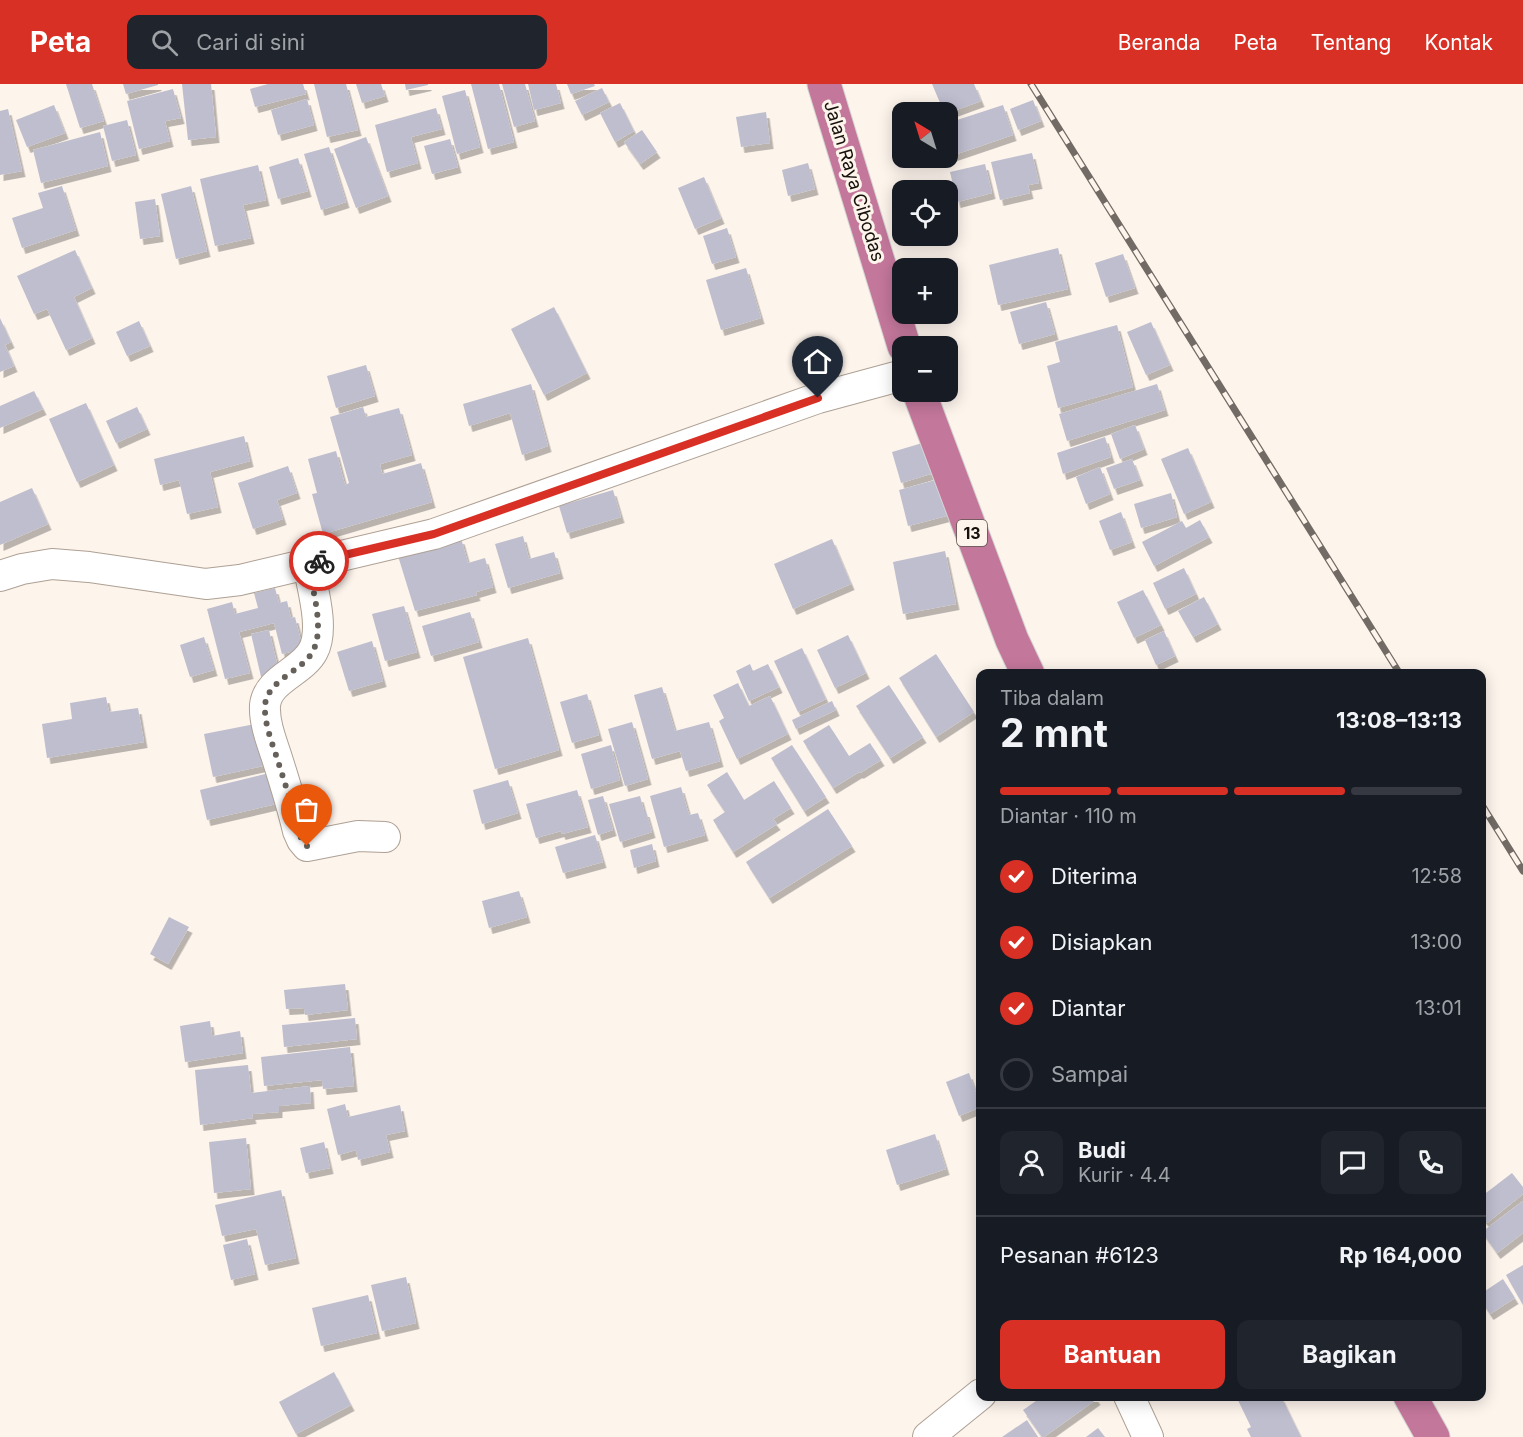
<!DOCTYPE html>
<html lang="id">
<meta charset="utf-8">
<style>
body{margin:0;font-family:Inter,sans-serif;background:#20242c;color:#f1f3f6;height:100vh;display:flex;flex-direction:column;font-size:22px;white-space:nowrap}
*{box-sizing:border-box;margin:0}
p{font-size:20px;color:#9ea1a6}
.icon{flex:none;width:33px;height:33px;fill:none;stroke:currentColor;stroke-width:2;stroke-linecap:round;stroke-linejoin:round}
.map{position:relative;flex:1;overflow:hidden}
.details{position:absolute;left:976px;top:585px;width:510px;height:732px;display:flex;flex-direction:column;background:#171b24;border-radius:12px;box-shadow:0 3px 15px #0003}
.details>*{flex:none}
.needle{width:39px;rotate:322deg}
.controls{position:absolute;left:892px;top:18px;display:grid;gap:12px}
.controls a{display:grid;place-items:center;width:66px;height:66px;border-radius:12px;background:#171b24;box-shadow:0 3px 15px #0003;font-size:30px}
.pin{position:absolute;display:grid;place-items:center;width:51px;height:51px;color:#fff;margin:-62px -26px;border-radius:50% 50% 50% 0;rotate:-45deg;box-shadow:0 0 6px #0007}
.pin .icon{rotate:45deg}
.courier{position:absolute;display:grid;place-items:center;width:60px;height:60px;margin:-30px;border:4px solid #d93025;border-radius:50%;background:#fff;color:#222;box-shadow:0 2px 8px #0007}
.overview em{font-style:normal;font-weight:700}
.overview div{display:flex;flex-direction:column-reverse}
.overview{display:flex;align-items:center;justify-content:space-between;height:102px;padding:0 24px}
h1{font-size:39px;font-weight:700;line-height:45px}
.bar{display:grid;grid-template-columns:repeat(4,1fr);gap:9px 6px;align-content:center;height:72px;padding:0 24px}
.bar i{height:8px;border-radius:4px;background:#363941}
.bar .active{background:#d93025}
.bar p{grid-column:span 4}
.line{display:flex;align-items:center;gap:15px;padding:0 24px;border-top:2px solid #363941}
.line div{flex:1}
.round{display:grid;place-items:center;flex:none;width:63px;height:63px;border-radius:12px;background:#20242c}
ol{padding:0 24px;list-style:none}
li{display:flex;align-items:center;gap:18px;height:66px}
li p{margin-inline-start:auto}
li .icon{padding:6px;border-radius:50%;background:#d93025;color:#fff;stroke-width:4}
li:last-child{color:#9ea1a6}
li i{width:33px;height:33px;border:3px solid #363941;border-radius:50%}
.button{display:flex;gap:12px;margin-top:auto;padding:12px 24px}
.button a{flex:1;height:69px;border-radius:12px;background:#d93025;color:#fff;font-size:24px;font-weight:700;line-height:69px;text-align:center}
.button a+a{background:#20242c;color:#f1f3f6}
header{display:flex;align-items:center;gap:36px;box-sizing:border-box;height:84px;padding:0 30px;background:#d93025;color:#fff}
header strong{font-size:28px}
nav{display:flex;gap:33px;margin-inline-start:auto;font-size:21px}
.search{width:420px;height:54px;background:#20242c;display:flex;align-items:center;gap:15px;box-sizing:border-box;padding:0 21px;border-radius:12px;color:#9ea1a6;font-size:22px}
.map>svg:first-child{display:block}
.building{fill:#bebecf;filter:url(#shadow)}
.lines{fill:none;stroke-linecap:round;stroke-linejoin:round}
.street-casing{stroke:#aea094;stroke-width:32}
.highway-casing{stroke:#d5d4d3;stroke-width:35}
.street{stroke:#fff;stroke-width:30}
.highway{stroke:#c3779b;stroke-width:33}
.rail-casing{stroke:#726b65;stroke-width:7}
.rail{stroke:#fdf4ec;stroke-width:4.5;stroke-dasharray:14;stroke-linecap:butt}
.done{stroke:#66605a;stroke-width:6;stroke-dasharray:0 10.8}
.route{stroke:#d93025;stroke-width:8}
.labels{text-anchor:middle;stroke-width:6;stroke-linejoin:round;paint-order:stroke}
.shield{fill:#fdf4ec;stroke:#5b544e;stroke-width:1.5}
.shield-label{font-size:16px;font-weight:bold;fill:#15100b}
.street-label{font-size:18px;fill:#15100b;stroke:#fdf4ec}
</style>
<header>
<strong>Peta</strong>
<div class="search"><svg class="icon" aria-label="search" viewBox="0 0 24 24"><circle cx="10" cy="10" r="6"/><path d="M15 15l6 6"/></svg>Cari di sini</div>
<nav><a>Beranda</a><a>Peta</a><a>Tentang</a><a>Kontak</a></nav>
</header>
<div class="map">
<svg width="1523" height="1353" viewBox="0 0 1523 1353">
<defs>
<filter id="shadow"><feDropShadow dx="3.5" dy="6" stdDeviation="0" flood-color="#0004"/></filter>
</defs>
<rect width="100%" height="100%" fill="#fdf4ec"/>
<g class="building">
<path d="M66 0H92L104 37 80 44Z"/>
<path d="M123 0H158V1L126 10Z"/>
<path d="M182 0H211L216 53 188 56Z"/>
<path d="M268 0H303L306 10 255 23 250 5Z"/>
<path d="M314 0H346L358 46 327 53Z"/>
<path d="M356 0H381L385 12 362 19Z"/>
<path d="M405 0H428V1L406 6Z"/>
<path d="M471 0H499L514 58 488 65Z"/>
<path d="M502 0H525L535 37 514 43Z"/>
<path d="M528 0H556L561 19 534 26Z"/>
<path d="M567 0H594L595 2 571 10Z"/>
<path d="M932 0H974L981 17 948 29 944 28Z"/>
<path d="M602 4 609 18 582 31 575 17Z"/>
<path d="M173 5 181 34 165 37 170 57 139 65 127 17Z"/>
<path d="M465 6 480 63 457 70 442 12Z"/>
<path d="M307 15 314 41 278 51 271 26Z"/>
<path d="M1033 16 1041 37 1018 46 1010 25Z"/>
<path d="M620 19 634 47 615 58 600 29Z"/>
<path d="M54 21 65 49 27 63 16 36Z"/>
<path d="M1003 21 1013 51 948 73V39Z"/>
<path d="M436 24 442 45 411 53 418 79 387 88 375 41Z"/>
<path d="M8 25 22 87 0 91V27Z"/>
<path d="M766 28 770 59 741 63 736 33Z"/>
<path d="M127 36 136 71 112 77 103 42Z"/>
<path d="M642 46 657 68 640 80 624 58Z"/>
<path d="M100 48 108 82 41 99 33 66Z"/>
<path d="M366 53 388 112 356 124 334 65Z"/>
<path d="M450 55 458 83 432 90 424 62Z"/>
<path d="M329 63 346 118 321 126 304 70Z"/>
<path d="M1032 69 1039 99 1028 101 1030 109 1000 116 991 78Z"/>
<path d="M298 74 308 107 278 115 269 83Z"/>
<path d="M808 79 815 105 788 112 782 86Z"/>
<path d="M985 80 992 109 957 118 950 88Z"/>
<path d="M258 81 266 116 243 121 251 154 215 162 200 95Z"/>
<path d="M704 93 721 134 695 145 678 104Z"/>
<path d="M62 102 76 146 22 164 12 134 43 124 38 109Z"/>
<path d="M191 102 207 167 176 175 161 110Z"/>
<path d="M155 115 160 152 140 155 135 118Z"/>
<path d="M727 144 736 173 712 180 703 152Z"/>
<path d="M1058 164 1068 205 998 221 989 181Z"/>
<path d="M75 166 92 204 74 213 92 254 66 266 47 225 34 230 17 192Z"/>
<path d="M1123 170 1135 204 1106 213 1095 179Z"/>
<path d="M746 184 761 234 721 246 706 196Z"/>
<path d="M1046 218 1055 250 1019 260 1010 228Z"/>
<path d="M554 223 587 289 544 311 511 245Z"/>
<path d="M0 234 11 258 5 261 14 282 0 288Z"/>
<path d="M139 237 150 262 127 272 116 248Z"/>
<path d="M1151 238 1170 281 1146 291 1127 248Z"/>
<path d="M1117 241 1133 303 1058 324 1047 282 1060 278 1055 258Z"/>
<path d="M366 281 375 312 336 324 327 292Z"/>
<path d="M531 300 548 362 522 371 510 329 469 342 463 320Z"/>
<path d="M1157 300 1165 326 1067 357 1059 330Z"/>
<path d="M34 307 43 325 0 344V322Z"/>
<path d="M86 319 114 381 77 398 49 335Z"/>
<path d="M137 323 147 345 116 359 106 337Z"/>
<path d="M363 323 366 333 399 324 412 371 380 380 382 390 421 379 432 418 323 450 312 410 317 409 308 375 336 367 345 401 349 399 330 333Z"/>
<path d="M1135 341 1144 365 1120 375 1111 350Z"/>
<path d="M244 352 250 377 210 388 218 423 187 430 179 396 160 401 154 375Z"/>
<path d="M1105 353 1111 373 1063 390 1057 369Z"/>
<path d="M929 357 937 388 901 399 892 368Z"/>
<path d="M1188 364 1211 418 1184 430 1161 375Z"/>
<path d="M1132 375 1140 396 1114 405 1106 384Z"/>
<path d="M288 382 297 409 277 416 283 435 253 445 238 399Z"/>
<path d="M1100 383 1110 410 1086 420 1076 393Z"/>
<path d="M946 393 954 430 908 442 899 406Z"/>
<path d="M32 404 48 440 0 461V418Z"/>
<path d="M613 406 621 433 567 449 559 422Z"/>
<path d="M1171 409 1177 433 1141 444 1134 420Z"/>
<path d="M1121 428 1132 458 1110 466 1099 437Z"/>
<path d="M1200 436 1209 453 1154 482 1142 458 1182 437 1186 444Z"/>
<path d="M523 452 529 475 554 468 560 489 508 504 495 460Z"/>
<path d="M461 454 468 479 485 474 493 503 476 508 477 511 415 527 398 472Z"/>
<path d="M832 455 851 500 793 525 774 480Z"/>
<path d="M945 467 956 520 903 530 893 478Z"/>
<path d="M1184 484 1196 510 1165 525 1153 499Z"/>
<path d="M275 504 279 519 287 517 291 534 295 533 303 565 282 570 274 539 239 548 250 589 225 595 207 525 232 518 235 530 258 524 254 509Z"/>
<path d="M1143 506 1161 541 1134 554 1117 518Z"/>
<path d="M1204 513 1218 540 1193 553 1178 527Z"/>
<path d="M404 522 417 568 385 577 372 530Z"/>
<path d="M470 528 479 558 431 572 422 542Z"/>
<path d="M269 546 280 592 262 597 251 550Z"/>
<path d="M1164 547 1175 572 1156 581 1145 556Z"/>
<path d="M848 551 866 589 835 604 817 566Z"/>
<path d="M204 553 214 586 190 593 180 561Z"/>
<path d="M528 554 559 666 495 685 463 573Z"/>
<path d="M372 557 383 597 349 607 337 568Z"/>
<path d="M802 564 826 615 798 628 774 577Z"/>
<path d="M936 570 974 628 936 653 899 594Z"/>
<path d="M750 580 753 587 768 580 779 603 749 617 736 587Z"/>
<path d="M738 599 749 622 770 612 788 650 737 675 719 637 724 634 713 611Z"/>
<path d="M889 601 923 653 890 674 856 622Z"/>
<path d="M662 603 675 647 709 638 720 677 686 687 680 667 652 675 634 611Z"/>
<path d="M587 610 599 651 572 659 560 618Z"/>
<path d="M106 613 109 628 138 624 144 658 47 674 42 640 72 635 70 619Z"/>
<path d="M832 617 836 626 796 645 792 636Z"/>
<path d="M632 638 648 695 625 702 608 645Z"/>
<path d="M255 640 263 682 213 693 204 650Z"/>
<path d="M829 641 849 672 870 659 881 676 860 689 859 688 833 704 803 657Z"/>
<path d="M611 661 620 696 591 705 581 670Z"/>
<path d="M792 661 826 713 804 727 771 674Z"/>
<path d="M727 688 744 716 774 697 791 724 773 735 777 740 733 768 713 736 725 728 707 701Z"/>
<path d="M269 689 276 720 207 736 200 706Z"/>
<path d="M508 696 518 729 482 740 473 706Z"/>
<path d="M681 703 689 731 698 729 705 751 664 763 650 712Z"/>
<path d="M577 706 588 743 562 750 561 747 536 754 526 720Z"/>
<path d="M603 712 613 746 598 751 588 716Z"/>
<path d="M640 712 644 727H646L652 748 620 758 609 720Z"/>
<path d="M828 725 852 762 769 814 746 778Z"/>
<path d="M595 751 603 778 563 789 555 763Z"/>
<path d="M652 760 656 777 634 784 630 766Z"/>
<path d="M519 807 527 833 489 844 482 817Z"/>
<path d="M169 833 189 843 168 880 150 870Z"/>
<path d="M345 900 348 926 305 931 304 924 286 925 284 906Z"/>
<path d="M355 934 357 955 284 963 282 941Z"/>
<path d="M210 937 212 952 240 947 243 969 185 978 180 942Z"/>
<path d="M350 963 354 1002 323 1005 322 996 264 1002 261 973Z"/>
<path d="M248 981 251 1009 310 1002 311 1019 279 1022V1028L252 1030 253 1034 200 1041 195 986Z"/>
<path d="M969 989 981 1023 959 1032 946 998Z"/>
<path d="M345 1020 348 1033 400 1021 405 1047 386 1051 390 1068 358 1076 356 1066 338 1071 327 1025Z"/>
<path d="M935 1050 946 1085 897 1101 886 1066Z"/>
<path d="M246 1054 251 1105 214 1109 209 1058Z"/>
<path d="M324 1058 330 1084 306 1089 300 1064Z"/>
<path d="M1512 1089 1523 1103V1110L1487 1139 1482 1133V1112Z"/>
<path d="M281 1106 296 1174 265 1181 256 1145 222 1152 215 1121Z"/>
<path d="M1523 1117V1149L1497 1169 1482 1148Z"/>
<path d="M247 1155 255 1190 231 1196 223 1161Z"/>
<path d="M1523 1181V1221L1506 1191Z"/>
<path d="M406 1193 416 1239 382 1247 371 1201Z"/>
<path d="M1503 1195 1515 1214 1490 1230 1482 1218V1209Z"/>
<path d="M368 1211 377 1249 321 1262 312 1224Z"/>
<path d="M334 1288 351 1321 296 1350 279 1318Z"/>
<path d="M1043 1312H1095L1097 1315 1044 1353H1042L1023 1326Z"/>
<path d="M1236 1312H1281L1301 1353H1251L1247 1345 1251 1343Z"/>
<path d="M1027 1336 1038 1353H1002Z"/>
<path d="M1098 1344 1105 1353H1086Z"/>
</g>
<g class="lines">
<defs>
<g id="street">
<path d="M308 480C312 503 325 545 313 567 302 588 268 595 265 621 264 638 271 656 276 671 284 696 292 721 298 747L302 756 307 762 358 752 385 753"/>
<path d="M0 492 22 485 52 480 89 483 206 500 240 496 434 450 818 314 903 291"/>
<path d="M1129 1312 1148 1353"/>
<path d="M928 1353 981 1310"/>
</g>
<g id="highway">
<path d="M824 0 904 262"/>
<path d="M919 308 1012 556 1028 590"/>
<path d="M1410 1312 1433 1353"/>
</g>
</defs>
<use href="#street" class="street-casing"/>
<use href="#highway" class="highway-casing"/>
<use href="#street" class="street"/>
<use href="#highway" class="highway"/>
<defs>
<g id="rail">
<path d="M1031 0 1400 590"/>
<path d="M1482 721 1523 787"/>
</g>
</defs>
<use href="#rail" class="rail-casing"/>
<use href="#rail" class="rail"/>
</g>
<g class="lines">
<path class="done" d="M307 762 302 756 298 747C292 721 284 696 276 671 271 656 264 638 265 621 268 595 302 588 313 567 325 544 312 504 308 480L319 477"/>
<path class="route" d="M319 477 434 450 818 314"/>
</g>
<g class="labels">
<rect class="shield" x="957" y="436" width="30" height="26" rx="4.5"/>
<g class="shield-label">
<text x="972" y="455">13</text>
</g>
<g class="street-label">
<text transform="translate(854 97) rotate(73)" y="6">Jalan Raya Cibodas</text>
</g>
</g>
</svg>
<div class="controls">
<a><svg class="needle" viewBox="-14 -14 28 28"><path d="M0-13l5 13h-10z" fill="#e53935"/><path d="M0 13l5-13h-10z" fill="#9ea1a6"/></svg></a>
<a><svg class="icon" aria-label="locate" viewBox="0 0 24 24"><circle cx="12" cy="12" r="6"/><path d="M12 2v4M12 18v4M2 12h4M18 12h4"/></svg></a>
<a>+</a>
<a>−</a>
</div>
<div class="pin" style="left:307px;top:762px;background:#ea580c"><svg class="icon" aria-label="bag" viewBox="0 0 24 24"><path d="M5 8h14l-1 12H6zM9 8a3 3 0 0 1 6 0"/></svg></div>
<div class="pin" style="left:818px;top:314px;background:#1f2937"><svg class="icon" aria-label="home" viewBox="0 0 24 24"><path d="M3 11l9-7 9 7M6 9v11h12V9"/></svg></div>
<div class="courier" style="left:319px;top:477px"><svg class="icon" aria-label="bike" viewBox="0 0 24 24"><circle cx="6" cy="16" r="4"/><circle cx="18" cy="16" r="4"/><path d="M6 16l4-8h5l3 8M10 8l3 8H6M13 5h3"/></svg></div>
<section class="details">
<div class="overview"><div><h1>2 mnt</h1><p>Tiba dalam</p></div><em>13:08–13:13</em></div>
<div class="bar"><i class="active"></i><i class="active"></i><i class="active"></i><i></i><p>Diantar · 110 m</p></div>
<ol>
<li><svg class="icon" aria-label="check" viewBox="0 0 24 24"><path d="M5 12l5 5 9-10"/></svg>Diterima<p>12:58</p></li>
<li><svg class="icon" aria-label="check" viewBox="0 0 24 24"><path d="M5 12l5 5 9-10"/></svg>Disiapkan<p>13:00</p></li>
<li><svg class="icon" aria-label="check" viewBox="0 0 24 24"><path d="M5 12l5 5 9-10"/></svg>Diantar<p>13:01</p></li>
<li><i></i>Sampai</li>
</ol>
<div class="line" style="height:108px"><a class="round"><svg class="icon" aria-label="person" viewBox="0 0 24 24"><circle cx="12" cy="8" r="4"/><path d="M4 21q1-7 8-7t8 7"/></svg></a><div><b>Budi</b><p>Kurir · 4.4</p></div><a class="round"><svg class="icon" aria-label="chat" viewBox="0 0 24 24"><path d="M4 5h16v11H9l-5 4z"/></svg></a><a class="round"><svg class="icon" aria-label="phone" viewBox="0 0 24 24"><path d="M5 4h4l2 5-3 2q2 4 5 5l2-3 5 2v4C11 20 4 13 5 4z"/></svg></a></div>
<div class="line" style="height:78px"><div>Pesanan #6123</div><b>Rp 164,000</b></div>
<div class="button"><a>Bantuan</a><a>Bagikan</a></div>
</section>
</div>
